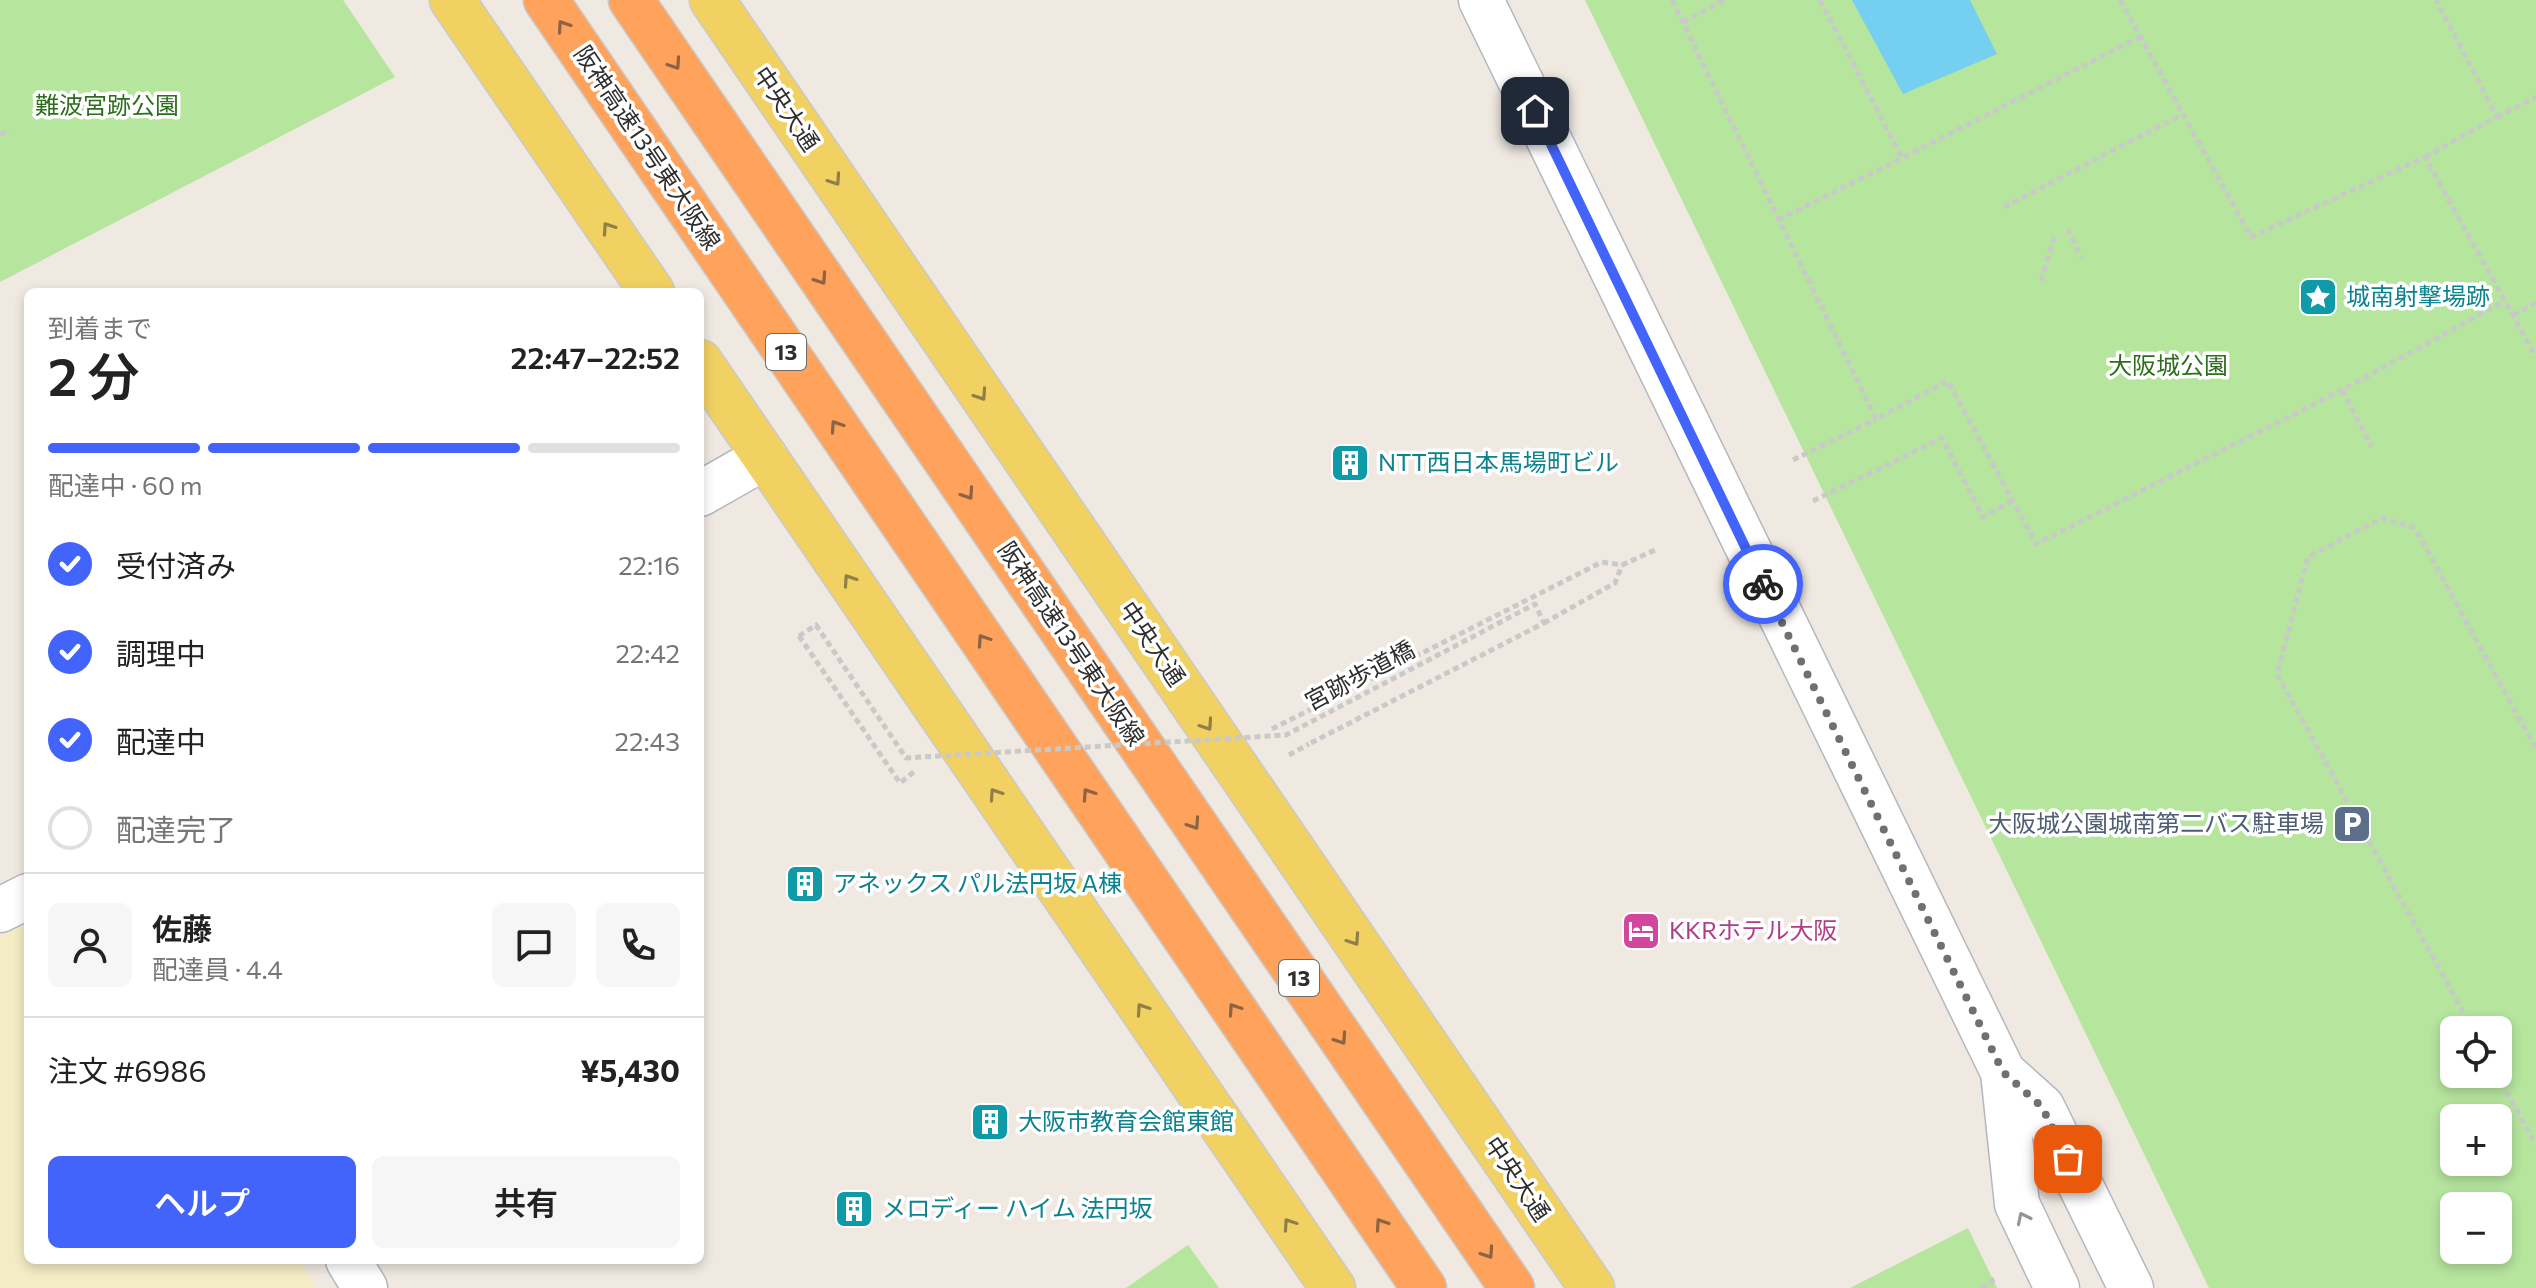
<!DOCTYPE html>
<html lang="ja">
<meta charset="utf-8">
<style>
body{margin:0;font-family:Commissioner,"Noto Sans JP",sans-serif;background:#f6f6f6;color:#222;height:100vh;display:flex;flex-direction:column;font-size:30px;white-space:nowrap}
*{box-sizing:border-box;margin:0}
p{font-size:26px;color:#767676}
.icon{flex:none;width:44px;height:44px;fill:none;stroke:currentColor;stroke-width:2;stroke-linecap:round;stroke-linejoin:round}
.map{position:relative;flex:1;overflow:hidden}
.sheet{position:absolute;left:24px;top:288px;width:680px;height:976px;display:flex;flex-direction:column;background:#fff;border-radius:12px;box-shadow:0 4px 12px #0003}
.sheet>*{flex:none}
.controls{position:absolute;left:2440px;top:1016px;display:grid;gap:16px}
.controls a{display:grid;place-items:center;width:72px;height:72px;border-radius:12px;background:#fff;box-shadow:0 4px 12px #0003;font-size:40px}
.pin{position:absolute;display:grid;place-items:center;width:68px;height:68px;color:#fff;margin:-34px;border-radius:16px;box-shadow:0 4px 12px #0006}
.courier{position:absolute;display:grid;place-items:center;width:80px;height:80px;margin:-40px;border:6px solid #4264fb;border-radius:50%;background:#fff;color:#222;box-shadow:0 2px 10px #0007}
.headline em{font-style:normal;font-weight:600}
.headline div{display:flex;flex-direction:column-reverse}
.headline{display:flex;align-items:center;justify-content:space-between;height:136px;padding:0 24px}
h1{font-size:52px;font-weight:600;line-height:60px}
.bar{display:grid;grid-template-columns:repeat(4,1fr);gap:12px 8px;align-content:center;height:96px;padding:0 24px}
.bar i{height:10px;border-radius:6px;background:#e0e0e0}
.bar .active{background:#4264fb}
.bar p{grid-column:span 4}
.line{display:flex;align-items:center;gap:20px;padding:0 24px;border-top:2px solid #e0e0e0}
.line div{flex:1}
.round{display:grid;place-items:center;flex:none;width:84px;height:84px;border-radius:12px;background:#f6f6f6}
ol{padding:0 24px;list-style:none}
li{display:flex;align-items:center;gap:24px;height:88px}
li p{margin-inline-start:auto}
li .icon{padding:8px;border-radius:50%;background:#4264fb;color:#fff;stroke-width:4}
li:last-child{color:#767676}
li i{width:44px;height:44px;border:4px solid #e0e0e0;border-radius:50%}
.button{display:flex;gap:16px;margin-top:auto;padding:16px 24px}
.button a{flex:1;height:92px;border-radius:12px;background:#4264fb;color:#fff;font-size:32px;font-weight:600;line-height:92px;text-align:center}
.button a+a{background:#f6f6f6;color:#222}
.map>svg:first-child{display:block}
.green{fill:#b6e59e;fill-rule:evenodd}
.sand{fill:#f3ecc5}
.water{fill:#75cff0}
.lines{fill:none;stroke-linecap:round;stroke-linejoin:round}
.minor-casing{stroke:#b4b7c1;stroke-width:47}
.tertiary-casing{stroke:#b4b7c1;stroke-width:47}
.primary-casing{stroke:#c9c9c9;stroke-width:47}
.motorway-casing{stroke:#c9c9c9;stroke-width:47}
.path{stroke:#c9c9c9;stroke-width:5;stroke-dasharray:6 4;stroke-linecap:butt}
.minor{stroke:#fff;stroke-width:44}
.tertiary{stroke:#fff;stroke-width:44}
.primary{stroke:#f2d163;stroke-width:44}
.motorway{stroke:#ffa35c;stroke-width:44}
.path-bridge{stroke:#c9c9c9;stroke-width:5;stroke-dasharray:6 4;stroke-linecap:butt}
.oneway{stroke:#8c6343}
.oneway2{stroke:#908048}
.oneway3{stroke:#969696}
.done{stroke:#726f6d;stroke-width:8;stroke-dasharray:0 14.4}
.route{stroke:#4264fb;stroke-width:10}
.labels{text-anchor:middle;stroke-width:7;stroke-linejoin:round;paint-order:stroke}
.shield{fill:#fff;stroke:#6d6d6d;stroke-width:2}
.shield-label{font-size:22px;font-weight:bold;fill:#2e2e2e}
.park-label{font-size:24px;fill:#2c6e1b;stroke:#fff}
.street-label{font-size:24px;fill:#2e2e2e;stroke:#fff}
.culture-label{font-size:24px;fill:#0d838f;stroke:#fff;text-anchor:start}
.service-label{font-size:24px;fill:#4e5e75;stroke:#fff;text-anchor:end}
.hotel-label{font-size:24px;fill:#b23c85;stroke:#fff;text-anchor:start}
</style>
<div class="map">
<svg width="2536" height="1288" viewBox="0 0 2536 1288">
<rect width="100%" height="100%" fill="#efe9e1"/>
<g class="green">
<path d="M0 0H343L395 77 0 282Z"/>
<path d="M1585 0H2536V1288H2209ZM2454 1030H2498V1074H2454ZM2454 1118H2498V1162H2454ZM2454 1206H2498V1250H2454Z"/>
<path d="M1968 1228 1997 1288H1850Z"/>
<path d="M1188 1245 1219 1288H1126Z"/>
</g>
<path class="sand" d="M28 922V1260H299L316 1288H0V936Z"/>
<path class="water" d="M1852 0H1970L1997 54 1903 94Z"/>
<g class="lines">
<defs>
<g id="minor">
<path d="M700 494 765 457"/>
<path d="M0 910 28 896"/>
<path d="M2003 1072 2017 1204 2057 1288"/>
<path d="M348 1260 365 1288"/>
</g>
<path id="tertiary" d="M1481 0 2003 1072 2042 1107 2131 1288"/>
<g id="primary">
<path d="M452 0 652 292"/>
<path d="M712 0 1592 1288"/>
<path d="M700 362 1333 1288"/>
</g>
<g id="motorway">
<path d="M546 0 1424 1288"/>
<path d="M631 0 1512 1288"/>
</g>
</defs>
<use href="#minor" class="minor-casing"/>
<use href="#tertiary" class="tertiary-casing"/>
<use href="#primary" class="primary-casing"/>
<use href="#motorway" class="motorway-casing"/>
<g class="path">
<path d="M1672 0 1876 419 1948 381 2036 544 2342 390 2505 301"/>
<path d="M1820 0 1902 158 2140 37"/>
<path d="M2120 0 2251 237 2425 157 2536 357"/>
<path d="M1683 22 1725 0"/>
<path d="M2497 117 2536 97"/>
<path d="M0 135 9 129"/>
<path d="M2425 157 2497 117 2436 0"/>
<path d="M2004 207 2181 115"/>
<path d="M1778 220 1902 158"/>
<path d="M2068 229 2081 258"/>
<path d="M2041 281 2055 234"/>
<path d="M2513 315 2536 303"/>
<path d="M2342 390 2372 447"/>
<path d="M1793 460 1876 419"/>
<path d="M1813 501 1942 438 1983 517 2014 500"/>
<path d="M1544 623 1615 583 1622 565"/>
<path d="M799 636 900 783 915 771"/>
<path d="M1272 729 1602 562 1622 565 1655 550"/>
<path d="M1289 755 1309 744"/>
<path d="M2473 1030 2277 674 2308 557 2382 518 2415 528 2536 749"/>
<path d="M2497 1074 2536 1145"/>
<path d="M1981 1288 1996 1278"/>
</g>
<use href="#minor" class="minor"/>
<use href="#tertiary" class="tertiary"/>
<use href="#primary" class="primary"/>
<use href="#motorway" class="motorway"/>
<path class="path-bridge" d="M799 636 816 625 906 758 1286 735 1535 604 1544 623 1309 744"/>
</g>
<defs><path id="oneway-chevron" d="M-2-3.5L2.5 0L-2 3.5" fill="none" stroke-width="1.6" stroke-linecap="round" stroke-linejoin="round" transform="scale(2)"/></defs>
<g class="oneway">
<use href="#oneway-chevron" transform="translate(563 26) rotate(-124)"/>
<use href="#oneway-chevron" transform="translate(675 64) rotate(56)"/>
<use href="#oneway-chevron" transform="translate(821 279) rotate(56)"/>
<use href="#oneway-chevron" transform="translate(836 426) rotate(-124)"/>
<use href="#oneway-chevron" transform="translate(968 494) rotate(56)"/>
<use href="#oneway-chevron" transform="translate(983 640) rotate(-124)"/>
<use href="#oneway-chevron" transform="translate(1088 794) rotate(-124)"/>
<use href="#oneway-chevron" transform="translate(1194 824) rotate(56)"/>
<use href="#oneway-chevron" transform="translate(1234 1009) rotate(-124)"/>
<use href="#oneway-chevron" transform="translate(1341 1039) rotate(56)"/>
<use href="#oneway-chevron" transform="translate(1381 1224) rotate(-124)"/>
<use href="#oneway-chevron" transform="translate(1488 1253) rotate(56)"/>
</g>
<g class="oneway2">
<use href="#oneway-chevron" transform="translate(835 180) rotate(56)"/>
<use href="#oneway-chevron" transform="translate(608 228) rotate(-124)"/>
<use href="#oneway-chevron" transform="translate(981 395) rotate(56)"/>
<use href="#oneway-chevron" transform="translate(849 580) rotate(-124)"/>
<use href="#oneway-chevron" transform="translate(1207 725) rotate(56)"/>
<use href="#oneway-chevron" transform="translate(995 794) rotate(-124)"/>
<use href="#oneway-chevron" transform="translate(1354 940) rotate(56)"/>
<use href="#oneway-chevron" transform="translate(1142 1009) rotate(-124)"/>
<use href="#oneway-chevron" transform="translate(1289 1224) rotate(-124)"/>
</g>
<use class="oneway3" href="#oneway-chevron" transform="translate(2023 1218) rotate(-116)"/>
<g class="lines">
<path class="done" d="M1763 584 2003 1072 2042 1107 2068 1159"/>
<path class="route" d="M1535 111 1763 584"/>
</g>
<defs>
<symbol id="sight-square" viewBox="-11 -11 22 22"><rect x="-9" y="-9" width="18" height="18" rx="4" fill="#0f9aa8" stroke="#fff"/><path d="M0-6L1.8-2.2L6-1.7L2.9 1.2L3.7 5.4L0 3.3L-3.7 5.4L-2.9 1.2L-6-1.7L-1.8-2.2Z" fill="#fff"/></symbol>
<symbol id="building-square" viewBox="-11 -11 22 22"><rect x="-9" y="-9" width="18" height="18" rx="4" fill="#0f9aa8" stroke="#fff"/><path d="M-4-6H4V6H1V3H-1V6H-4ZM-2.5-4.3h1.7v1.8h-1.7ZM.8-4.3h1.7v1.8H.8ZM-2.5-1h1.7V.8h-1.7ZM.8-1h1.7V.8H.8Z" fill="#fff"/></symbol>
<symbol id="parking-square" viewBox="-11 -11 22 22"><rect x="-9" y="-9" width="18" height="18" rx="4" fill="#5c6f8a" stroke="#fff"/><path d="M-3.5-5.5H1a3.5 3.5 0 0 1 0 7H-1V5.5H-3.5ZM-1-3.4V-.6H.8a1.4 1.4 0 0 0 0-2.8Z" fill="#fff"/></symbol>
<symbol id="hotel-square" viewBox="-11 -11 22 22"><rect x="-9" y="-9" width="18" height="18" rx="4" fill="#d1479c" stroke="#fff"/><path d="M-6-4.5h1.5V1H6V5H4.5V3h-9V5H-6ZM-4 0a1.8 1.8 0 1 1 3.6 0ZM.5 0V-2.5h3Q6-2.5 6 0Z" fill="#fff"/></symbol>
</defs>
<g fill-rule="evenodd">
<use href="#sight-square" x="2296" y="275" width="44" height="44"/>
<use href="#building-square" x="1328" y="441" width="44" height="44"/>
<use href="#parking-square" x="2330" y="802" width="44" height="44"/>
<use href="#building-square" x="783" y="862" width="44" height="44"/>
<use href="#hotel-square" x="1619" y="909" width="44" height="44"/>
<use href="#building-square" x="968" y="1100" width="44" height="44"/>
<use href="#building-square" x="832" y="1187" width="44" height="44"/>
</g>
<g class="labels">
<g class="shield">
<rect x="766" y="334" width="40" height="36" rx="6"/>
<rect x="1279" y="960" width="40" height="36" rx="6"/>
</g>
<g class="shield-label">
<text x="786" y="360">13</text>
<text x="1299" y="986">13</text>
</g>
<g class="park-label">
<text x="107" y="114">難波宮跡公園</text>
<text x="2168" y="374">大阪城公園</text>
</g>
<g class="street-label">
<text transform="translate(786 109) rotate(56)" y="8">中央大通</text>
<text transform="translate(647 148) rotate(56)" y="8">阪神高速13号東大阪線</text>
<text transform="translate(1071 644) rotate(56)" y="8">阪神高速13号東大阪線</text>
<text transform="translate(1152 644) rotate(56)" y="8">中央大通</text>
<text transform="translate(1360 676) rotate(-28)" y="8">宮跡歩道橋</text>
<text transform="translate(1517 1179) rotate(56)" y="8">中央大通</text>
</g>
<g class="culture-label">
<text x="2346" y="305">城南射撃場跡</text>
<text x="1378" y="471">NTT西日本馬場町ビル</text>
<text x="833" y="892">アネックス パル法円坂 A棟</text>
<text x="1018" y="1130">大阪市教育会館東館</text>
<text x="882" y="1217">メロディー ハイム 法円坂</text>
</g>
<g class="service-label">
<text x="2324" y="832">大阪城公園城南第二バス駐車場</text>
</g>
<g class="hotel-label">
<text x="1669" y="939">KKRホテル大阪</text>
</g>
</g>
</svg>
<div class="controls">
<a><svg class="icon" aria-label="locate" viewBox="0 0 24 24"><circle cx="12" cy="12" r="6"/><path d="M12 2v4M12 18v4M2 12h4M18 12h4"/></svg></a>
<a>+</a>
<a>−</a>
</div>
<div class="pin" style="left:2068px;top:1159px;background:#ea580c"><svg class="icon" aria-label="bag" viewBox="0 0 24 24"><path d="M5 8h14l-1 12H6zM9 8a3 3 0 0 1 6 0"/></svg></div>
<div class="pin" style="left:1535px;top:111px;background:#1f2937"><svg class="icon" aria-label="home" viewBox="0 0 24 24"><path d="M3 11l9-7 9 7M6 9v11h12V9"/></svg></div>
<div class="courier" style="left:1763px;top:584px"><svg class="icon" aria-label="bike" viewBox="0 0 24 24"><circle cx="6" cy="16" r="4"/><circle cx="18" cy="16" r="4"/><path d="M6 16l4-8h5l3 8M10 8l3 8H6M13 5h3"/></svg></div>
<section class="sheet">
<div class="headline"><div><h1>2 分</h1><p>到着まで</p></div><em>22:47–22:52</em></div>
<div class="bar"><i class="active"></i><i class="active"></i><i class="active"></i><i></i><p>配達中 · 60 m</p></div>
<ol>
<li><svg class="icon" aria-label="check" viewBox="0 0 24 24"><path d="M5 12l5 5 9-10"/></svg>受付済み<p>22:16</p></li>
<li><svg class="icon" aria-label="check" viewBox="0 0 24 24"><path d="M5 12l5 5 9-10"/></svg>調理中<p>22:42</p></li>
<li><svg class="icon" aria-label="check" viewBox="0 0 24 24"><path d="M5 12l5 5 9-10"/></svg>配達中<p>22:43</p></li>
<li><i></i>配達完了</li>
</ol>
<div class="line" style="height:144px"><a class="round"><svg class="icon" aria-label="person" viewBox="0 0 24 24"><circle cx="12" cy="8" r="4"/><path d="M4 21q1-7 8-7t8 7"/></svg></a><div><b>佐藤</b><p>配達員 · 4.4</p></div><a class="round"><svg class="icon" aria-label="chat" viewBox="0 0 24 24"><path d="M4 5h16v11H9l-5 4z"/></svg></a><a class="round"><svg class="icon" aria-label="phone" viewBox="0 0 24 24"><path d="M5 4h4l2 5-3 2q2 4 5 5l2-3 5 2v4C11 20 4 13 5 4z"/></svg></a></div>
<div class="line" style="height:104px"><div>注文 #6986</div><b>¥5,430</b></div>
<div class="button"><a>ヘルプ</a><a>共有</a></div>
</section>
</div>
